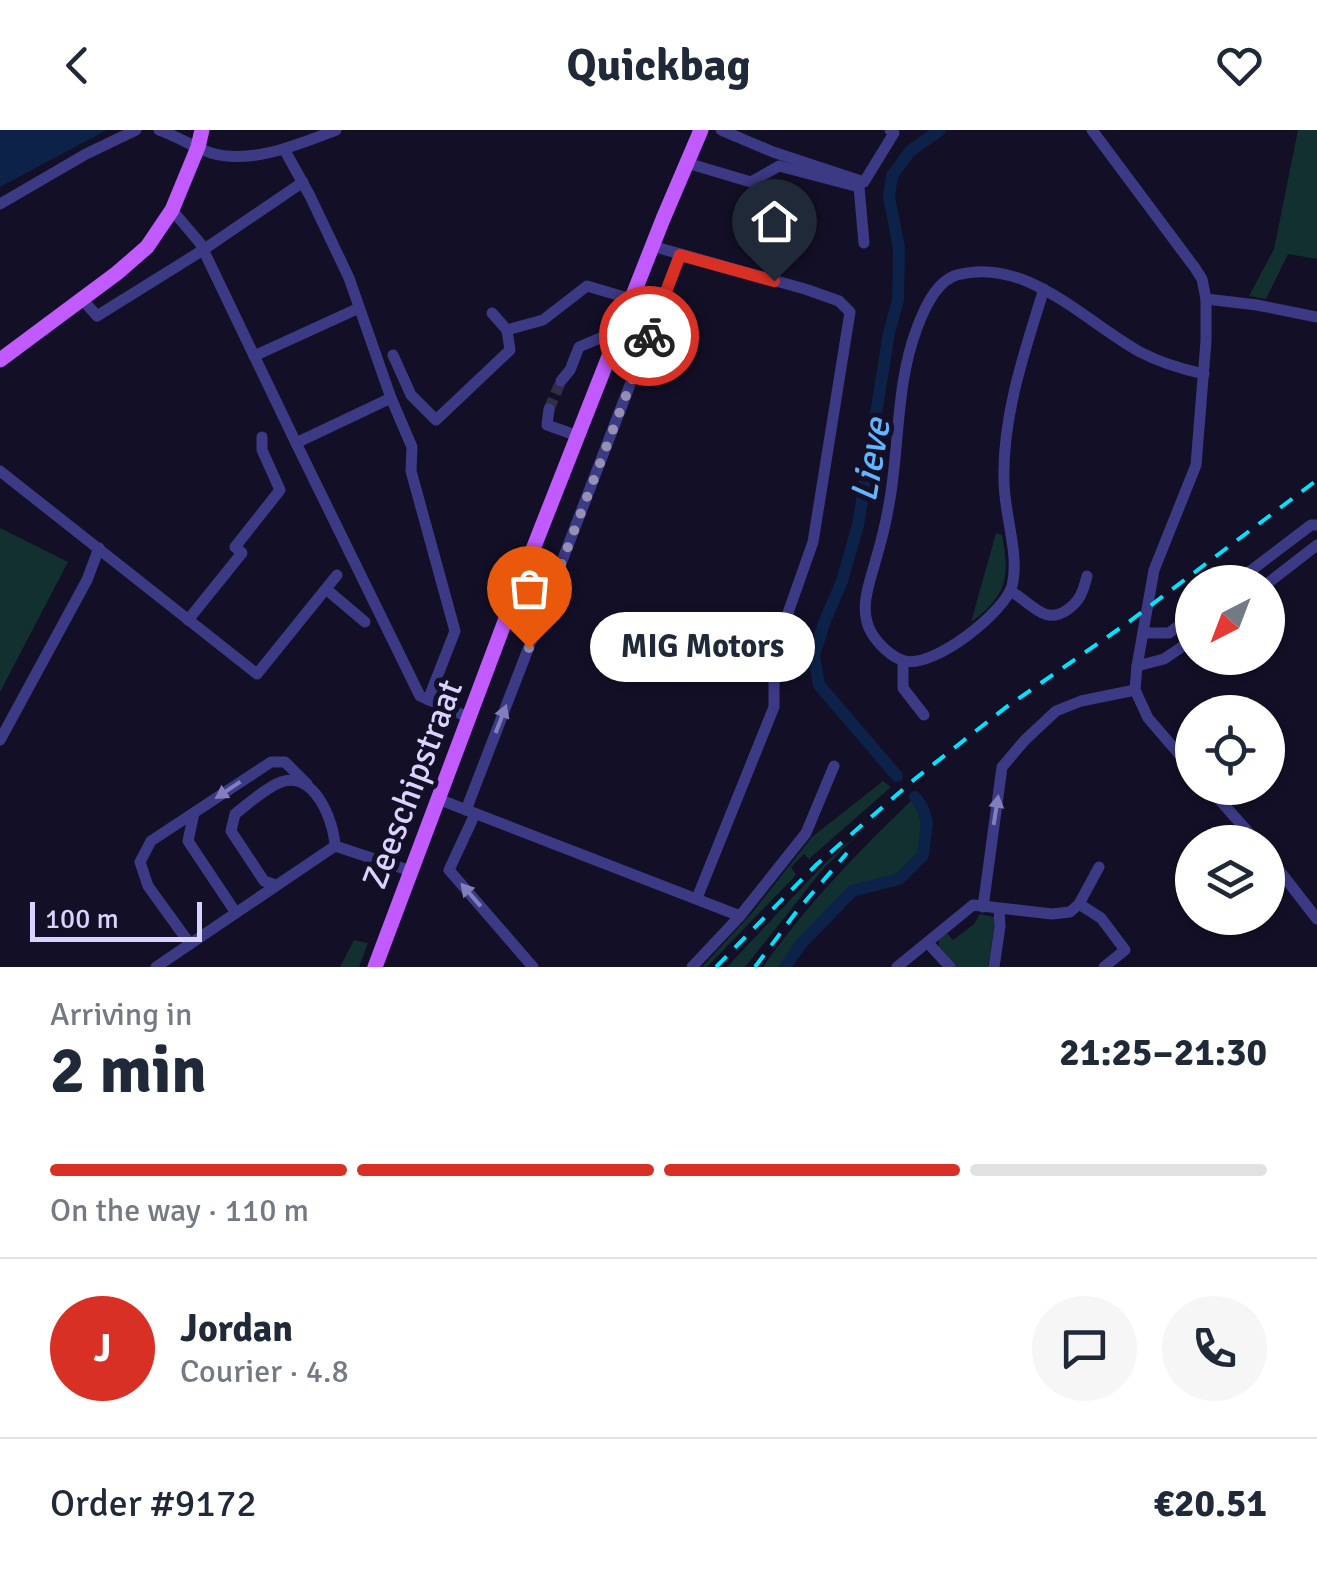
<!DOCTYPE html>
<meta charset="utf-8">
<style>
body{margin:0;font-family:Signika,sans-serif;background:#f6f6f7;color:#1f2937;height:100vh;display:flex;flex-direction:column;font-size:38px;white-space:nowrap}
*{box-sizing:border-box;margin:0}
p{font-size:32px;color:#747a83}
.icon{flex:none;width:55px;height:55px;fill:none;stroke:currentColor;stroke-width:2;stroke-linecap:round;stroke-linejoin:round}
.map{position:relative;height:837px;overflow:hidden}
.panel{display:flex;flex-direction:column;background:#fff;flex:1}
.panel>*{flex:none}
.needle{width:65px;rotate:222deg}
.tools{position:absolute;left:1175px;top:435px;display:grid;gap:20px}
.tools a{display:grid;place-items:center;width:110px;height:110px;border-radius:50%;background:#fff;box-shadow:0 2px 8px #0004;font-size:50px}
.scale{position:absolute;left:30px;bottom:25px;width:172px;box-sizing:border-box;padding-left:10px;border:5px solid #d9d4ff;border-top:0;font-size:28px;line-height:35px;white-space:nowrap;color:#d9d4ff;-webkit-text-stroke:8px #130f26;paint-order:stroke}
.pin{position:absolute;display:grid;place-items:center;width:85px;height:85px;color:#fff;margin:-102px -42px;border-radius:50% 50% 50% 0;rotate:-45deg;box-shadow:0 0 10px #0007}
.pin .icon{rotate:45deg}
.courier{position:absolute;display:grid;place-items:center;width:100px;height:100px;margin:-50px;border:8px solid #d93025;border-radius:50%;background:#fff;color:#222;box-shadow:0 2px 12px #0007}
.bubble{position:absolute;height:70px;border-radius:35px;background:#fff;box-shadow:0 2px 8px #0004;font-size:32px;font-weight:800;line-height:70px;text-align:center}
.headline em{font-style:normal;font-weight:800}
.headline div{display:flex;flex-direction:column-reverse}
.headline{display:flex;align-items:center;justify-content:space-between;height:170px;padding:0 50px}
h1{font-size:65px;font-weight:800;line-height:75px}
.bar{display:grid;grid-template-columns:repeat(4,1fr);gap:15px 10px;align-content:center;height:120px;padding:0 50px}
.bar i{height:12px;border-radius:8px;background:#e0e1e3}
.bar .current{background:#d93025}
.bar p{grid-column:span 4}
.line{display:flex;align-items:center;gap:25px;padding:0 50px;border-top:2px solid #e0e1e3}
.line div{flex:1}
.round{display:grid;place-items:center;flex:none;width:105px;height:105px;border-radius:52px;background:#f6f6f7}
header{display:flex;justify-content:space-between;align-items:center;height:130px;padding:0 50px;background:#fff;font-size:45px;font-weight:800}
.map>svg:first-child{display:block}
.green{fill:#12302f}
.water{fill:#0c2248}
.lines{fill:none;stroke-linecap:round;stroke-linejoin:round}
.canal{stroke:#0c2248;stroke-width:12}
.minor-tunnel{stroke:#312d47;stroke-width:11;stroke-dasharray:11 5.5;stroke-linecap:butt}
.minor{stroke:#3d3a85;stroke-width:11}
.major{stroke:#c25bff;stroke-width:15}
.rail{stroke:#00e5ff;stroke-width:4;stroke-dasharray:15 12;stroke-linecap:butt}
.oneway{fill:#837fbc}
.done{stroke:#948fb3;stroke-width:10;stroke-dasharray:0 18}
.route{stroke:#d93025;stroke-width:12}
.labels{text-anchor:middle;stroke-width:10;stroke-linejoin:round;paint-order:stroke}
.street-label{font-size:35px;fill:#d9d4ff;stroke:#130f26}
.water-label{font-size:38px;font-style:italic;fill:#62b6ff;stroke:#130f26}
</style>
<header><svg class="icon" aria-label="back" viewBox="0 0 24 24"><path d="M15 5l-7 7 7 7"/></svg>Quickbag<svg class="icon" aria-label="heart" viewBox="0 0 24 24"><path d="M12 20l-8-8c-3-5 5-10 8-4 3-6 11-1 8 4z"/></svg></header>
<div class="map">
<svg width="1317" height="837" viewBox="0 0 1317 837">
<rect width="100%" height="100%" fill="#130f26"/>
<g class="green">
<path d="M1298 0H1317V129L1288 124 1266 169 1249 166 1274 119Z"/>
<path d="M0 398 68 432 0 562Z"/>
<path d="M996 403 1002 405C1010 447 1007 466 971 492Z"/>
<path d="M883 651 891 657 809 729 804 724 791 737 796 745 707 837H702L751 784 812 707Z"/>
<path d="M915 667 922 677 927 692 923 725 899 749 852 761 801 814 785 837H763C807 774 860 720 915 667Z"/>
<path d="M860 702 823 739 745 837H727L822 736Z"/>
<path d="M980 784 994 787 995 790 988 837H956L939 818V809L947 803 953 810 974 794Z"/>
<path d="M354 810 368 813 359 837H340Z"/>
</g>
<path class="water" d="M0 0H107L0 57Z"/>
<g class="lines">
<g class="canal">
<path d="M897 646 819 555 814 526 824 493 842 451 858 395 889 203 898 170 899 118 889 67 892 46 910 21 940 0"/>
<path d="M785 837 801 814 852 761 899 749 923 725 927 692 922 677 915 667"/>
</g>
<path class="minor-tunnel" d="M549 279 561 251"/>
<g class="minor">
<path d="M159 0C177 6 193 17 211 23 252 35 299 14 336 0"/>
<path d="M721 0 773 22 864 52 894 3 890 0"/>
<path d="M1092 0 1195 138 1202 149 1206 169V211L1196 335 1154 440 1137 536 1135 560 1148 588 1192 639"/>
<path d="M284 19 310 66 349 148 391 268"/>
<path d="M687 33 751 52 779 36 859 57 864 113"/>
<path d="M0 74 86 24 136 0"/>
<path d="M172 80 200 113 296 313"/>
<path d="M652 116 805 159 839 171 850 182 813 412 771 531 774 553V577L697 768"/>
<path d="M1044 159C1025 220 1002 286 1004 351 1004 384 1020 425 1012 456 1004 483 934 538 905 531 892 528 878 514 871 502 858 479 870 452 876 429 884 402 890 375 893 347 899 298 899 245 917 198 924 179 936 151 957 145 1026 126 1084 191 1140 222 1161 233 1181 239 1204 244"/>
<path d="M82 169 97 186 203 120 303 52"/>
<path d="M1206 169 1257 175 1317 187"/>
<path d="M492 183 507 200"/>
<path d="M393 225 411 265 436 290 510 220 507 200 543 190 587 156 631 169"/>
<path d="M254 226 359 178"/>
<path d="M561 251 570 240 579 217 619 200"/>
<path d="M549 279 547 295 578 306"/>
<path d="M0 341 257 544 337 445"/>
<path d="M1236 452 1311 395H1317"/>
<path d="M1268 453 1317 415"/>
<path d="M326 459 365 492"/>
<path d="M1010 461C1031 472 1044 496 1067 480 1080 471 1083 462 1087 446"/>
<path d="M188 490 242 423 235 417 280 360 262 320V307"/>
<path d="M1143 503H1169L1192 486"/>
<path d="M903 531V558L924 585"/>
<path d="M1137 536 1164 529 1192 510"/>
<path d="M428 570 455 501 411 341 412 317 391 268 296 313 420 566 470 588"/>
<path d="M0 610 87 450 99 418"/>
<path d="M1209 658 1257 712"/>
<path d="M438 669 740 786 806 703 834 636"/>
<path d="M466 680 680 125"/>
<path d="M194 683 188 711 236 783"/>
<path d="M475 684 449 740 533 837"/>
<path d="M1268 726 1317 789"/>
<path d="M276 755 264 751 231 701 235 684C248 674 265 658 281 652 314 640 334 691 335 716"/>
<path d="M1079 774 1101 788 1125 820 1104 837"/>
<path d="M983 777 1002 637 1025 610 1056 581 1081 571 1135 560"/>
<path d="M928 813 950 837"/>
<path d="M190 814 148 756 140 732 151 711 271 632H285L307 654"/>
<path d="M156 837 335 716 411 741"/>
<path d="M692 837 740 786"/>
<path d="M897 837 973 775 1052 784 1070 782 1079 774 1099 737"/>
<path d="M994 837 1000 796 999 779"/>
</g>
<g class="major">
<path d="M0 230 117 143 147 117 172 80 198 17 202 0"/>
<path d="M375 837 513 470 663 89 701 0"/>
</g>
<g class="rail">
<path d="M716 837 816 735 916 648 1005 578 1126 494 1317 350"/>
<path d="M755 837 797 781 847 723"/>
</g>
</g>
<defs><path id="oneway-solid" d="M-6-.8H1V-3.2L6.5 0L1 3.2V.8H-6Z" transform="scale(2.5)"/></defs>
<g class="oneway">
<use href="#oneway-solid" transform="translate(501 589) rotate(-69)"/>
<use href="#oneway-solid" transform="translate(228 660) rotate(146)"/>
<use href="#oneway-solid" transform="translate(996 680) rotate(-81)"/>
<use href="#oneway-solid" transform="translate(471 765) rotate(-131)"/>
</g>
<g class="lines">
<path class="done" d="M529 518 649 206"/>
<path class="route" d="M649 206 680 125 774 151"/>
</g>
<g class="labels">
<g class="street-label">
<text transform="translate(412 654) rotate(-69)" y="12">Zeeschipstraat</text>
</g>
<g class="water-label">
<text transform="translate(870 330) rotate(-80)" y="13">Lieve</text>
</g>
</g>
</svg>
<div class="tools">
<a><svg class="needle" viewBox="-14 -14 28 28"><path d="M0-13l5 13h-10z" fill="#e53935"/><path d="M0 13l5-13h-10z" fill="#747a83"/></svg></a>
<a><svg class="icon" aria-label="locate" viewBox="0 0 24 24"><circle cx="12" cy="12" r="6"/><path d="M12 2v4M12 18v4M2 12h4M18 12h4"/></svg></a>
<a><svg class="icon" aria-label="layers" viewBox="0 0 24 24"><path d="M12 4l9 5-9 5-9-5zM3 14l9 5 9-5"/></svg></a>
</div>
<div class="scale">100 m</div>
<div class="pin" style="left:529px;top:518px;background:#ea580c"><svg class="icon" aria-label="bag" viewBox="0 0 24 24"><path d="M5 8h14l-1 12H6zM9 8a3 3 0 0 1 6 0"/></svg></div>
<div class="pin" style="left:774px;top:151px;background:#1f2937"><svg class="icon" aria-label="home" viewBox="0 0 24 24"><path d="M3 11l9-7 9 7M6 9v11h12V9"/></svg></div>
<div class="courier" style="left:649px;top:206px"><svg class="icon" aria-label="bike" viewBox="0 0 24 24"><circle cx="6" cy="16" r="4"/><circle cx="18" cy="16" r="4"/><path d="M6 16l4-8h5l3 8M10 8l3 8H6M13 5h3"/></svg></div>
<div class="bubble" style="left:590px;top:482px;width:225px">MIG Motors</div>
</div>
<section class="panel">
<div class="headline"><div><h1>2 min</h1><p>Arriving in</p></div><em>21:25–21:30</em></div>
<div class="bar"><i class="current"></i><i class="current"></i><i class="current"></i><i></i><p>On the way · 110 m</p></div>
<div class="line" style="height:180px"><b class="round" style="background:#d93025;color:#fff">J</b><div><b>Jordan</b><p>Courier · 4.8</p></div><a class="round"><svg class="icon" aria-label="chat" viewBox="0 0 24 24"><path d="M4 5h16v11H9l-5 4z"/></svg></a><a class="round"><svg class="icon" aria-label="phone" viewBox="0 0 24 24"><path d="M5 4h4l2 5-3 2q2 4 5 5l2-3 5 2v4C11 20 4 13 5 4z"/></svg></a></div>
<div class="line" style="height:130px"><div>Order #9172</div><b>€20.51</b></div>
</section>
